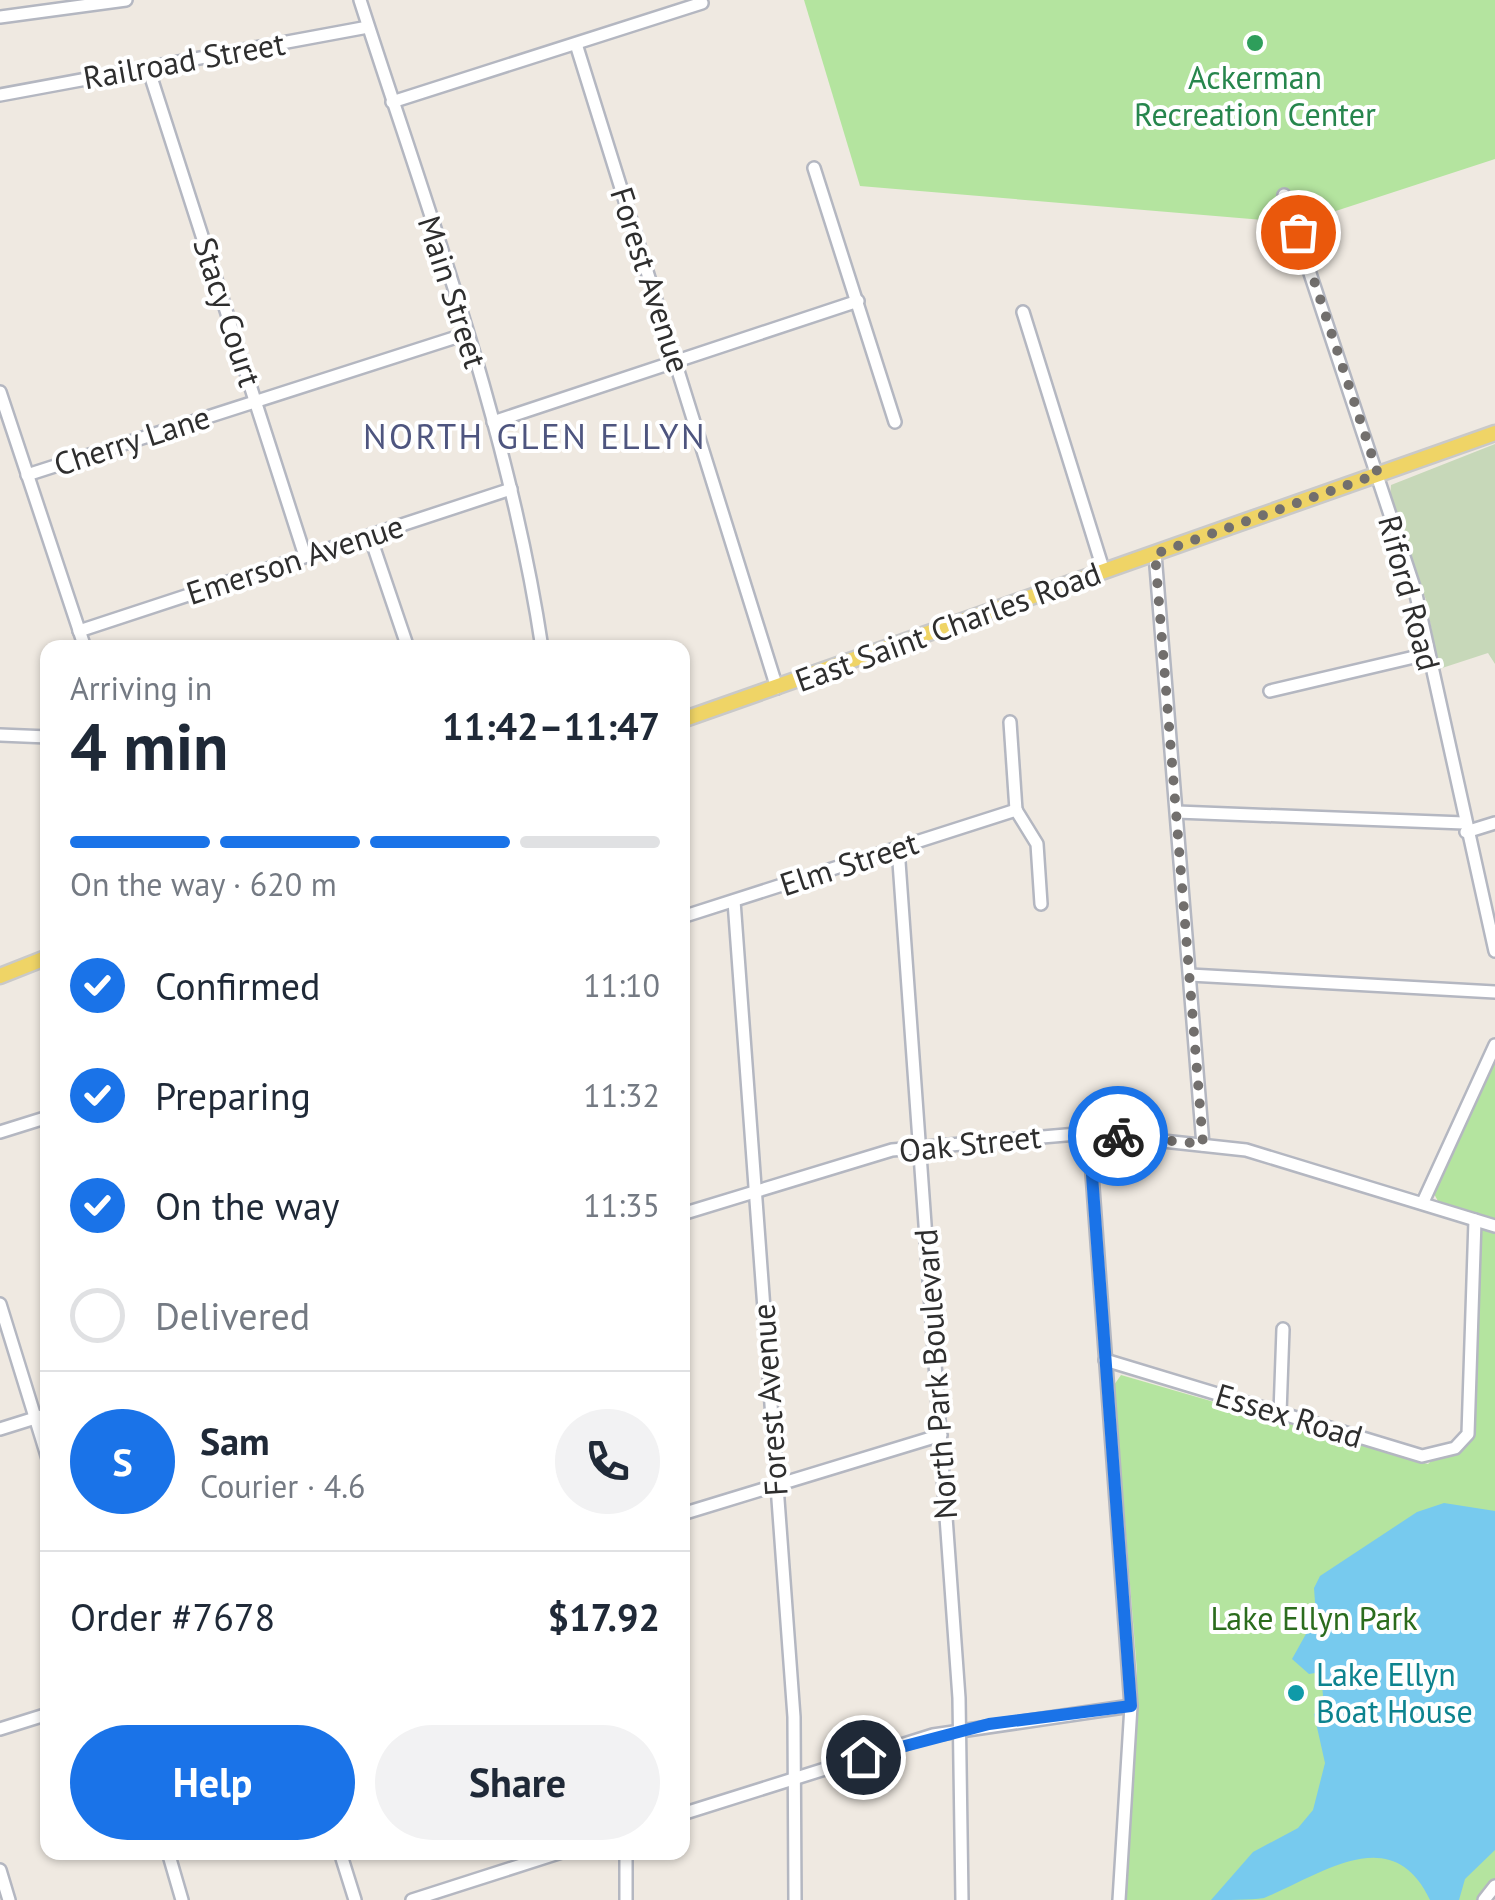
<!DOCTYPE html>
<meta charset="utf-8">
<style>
body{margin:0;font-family:"PT Sans",sans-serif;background:#f2f2f3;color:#1f2937;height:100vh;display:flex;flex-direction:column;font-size:38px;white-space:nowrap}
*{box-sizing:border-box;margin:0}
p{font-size:32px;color:#747a83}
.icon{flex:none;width:55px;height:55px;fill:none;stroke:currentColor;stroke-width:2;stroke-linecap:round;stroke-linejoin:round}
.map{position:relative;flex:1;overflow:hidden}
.side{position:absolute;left:40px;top:640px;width:650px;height:1220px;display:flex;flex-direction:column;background:#fff;border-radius:20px;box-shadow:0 2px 8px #0004}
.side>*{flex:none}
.pin{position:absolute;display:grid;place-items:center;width:85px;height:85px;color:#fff;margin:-42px;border:5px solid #fff;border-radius:50%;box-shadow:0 2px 10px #0007}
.courier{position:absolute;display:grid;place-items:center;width:100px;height:100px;margin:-50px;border:8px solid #1a73e8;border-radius:50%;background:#fff;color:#222;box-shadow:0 2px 12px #0007}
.headline em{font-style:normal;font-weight:800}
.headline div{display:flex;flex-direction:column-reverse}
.headline{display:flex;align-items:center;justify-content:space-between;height:170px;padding:0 30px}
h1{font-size:65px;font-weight:800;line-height:75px}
.bar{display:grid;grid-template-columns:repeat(4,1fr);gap:15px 10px;align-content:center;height:120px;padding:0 30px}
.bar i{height:12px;border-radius:8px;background:#e0e1e3}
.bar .active{background:#1a73e8}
.bar p{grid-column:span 4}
.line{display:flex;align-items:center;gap:25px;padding:0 30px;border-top:2px solid #e0e1e3}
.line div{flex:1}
.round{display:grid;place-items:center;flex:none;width:105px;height:105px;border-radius:52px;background:#f2f2f3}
ol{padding:0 30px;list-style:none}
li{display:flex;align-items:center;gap:30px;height:110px}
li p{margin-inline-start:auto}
li .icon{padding:10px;border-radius:50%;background:#1a73e8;color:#fff;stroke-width:4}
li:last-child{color:#747a83}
li i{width:55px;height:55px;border:5px solid #e0e1e3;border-radius:50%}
.primary-button{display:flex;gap:20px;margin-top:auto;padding:20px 30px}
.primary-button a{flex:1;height:115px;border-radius:60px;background:#1a73e8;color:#fff;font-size:40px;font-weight:800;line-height:115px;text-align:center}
.primary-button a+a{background:#f2f2f3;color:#1f2937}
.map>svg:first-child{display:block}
.green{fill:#b4e49f}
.cemetery{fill:#c7d8b9}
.water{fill:#77caee}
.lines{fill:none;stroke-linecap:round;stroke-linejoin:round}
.minor-casing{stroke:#b4b7c1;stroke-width:16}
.major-casing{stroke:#c9c9c9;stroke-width:19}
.minor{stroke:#fff;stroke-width:11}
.major{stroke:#efd466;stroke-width:14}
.done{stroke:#726f6d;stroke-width:10;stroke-dasharray:0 18}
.route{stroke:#1a73e8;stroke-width:12}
.leisure-dot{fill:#2e9e5b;stroke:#fff;stroke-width:4}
.culture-dot{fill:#0f9aa8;stroke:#fff;stroke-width:4}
.labels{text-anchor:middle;stroke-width:8;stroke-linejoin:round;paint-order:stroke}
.street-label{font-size:32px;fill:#2e2e2e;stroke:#fff}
.leisure-label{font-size:32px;fill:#27864d;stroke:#fff}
.park-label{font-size:32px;fill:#2b6c1d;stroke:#fff}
.culture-label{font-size:32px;fill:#0d838f;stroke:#fff;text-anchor:start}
.neighbourhood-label{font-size:35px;letter-spacing:2.5px;fill:#4e557f;stroke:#fff}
</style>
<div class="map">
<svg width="1495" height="1900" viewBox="0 0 1495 1900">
<rect width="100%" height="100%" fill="#efe9e1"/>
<g class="green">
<path d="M804 0H1495V159L1299 223 860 186Z"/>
<path d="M1495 1056V1878L1478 1900H1123L1137 1671 1114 1385 1121 1375 1428 1464 1464 1430 1471 1213 1439 1203 1433 1192Z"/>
</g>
<path class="cemetery" d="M1495 444V664L1488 653 1439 669 1426 600 1390 498 1391 485Z"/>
<path class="water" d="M1444 1503 1495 1511V1850L1465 1879 1459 1900H1430C1392 1820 1323 1874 1264 1898 1250 1900 1226 1900 1211 1900L1253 1852 1298 1828 1313 1810 1325 1763 1314 1714 1324 1708 1322 1684 1315 1673 1309 1674 1292 1659 1316 1616 1314 1588 1320 1576 1417 1512Z"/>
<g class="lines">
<defs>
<g id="minor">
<path d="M360 0C428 212 509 426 542 648"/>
<path d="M0 17 126 0"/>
<path d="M576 44 777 688"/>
<path d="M148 68 305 556"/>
<path d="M0 95 368 27"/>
<path d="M392 102 702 3"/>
<path d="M814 168 895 422"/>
<path d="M1284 195 1415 590 1495 951"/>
<path d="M1023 312 1104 572"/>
<path d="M0 392 85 648"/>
<path d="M493 422 858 301"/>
<path d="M27 475 466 334"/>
<path d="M370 536 408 648"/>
<path d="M1155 554 1203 1145"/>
<path d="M79 631 511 489"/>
<path d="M1270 691 1427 654"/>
<path d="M1010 722 1016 810"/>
<path d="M0 735 48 737"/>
<path d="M1016 810 1037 844 1041 904"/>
<path d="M1177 812 1464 823"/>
<path d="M1466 832 1495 823"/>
<path d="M898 848 959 1698 962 1900"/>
<path d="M734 901 794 1717 795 1900"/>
<path d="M682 917 1016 810"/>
<path d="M1190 975 1495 992"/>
<path d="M0 1132 48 1117"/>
<path d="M1089 1133 1131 1706 1119 1900"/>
<path d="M1423 1202 1495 1045"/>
<path d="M682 1214 892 1150 1089 1133 1246 1150 1495 1226"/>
<path d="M0 1304 48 1459"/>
<path d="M1105 1360 1422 1456 1455 1448 1468 1434 1475 1220"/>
<path d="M1280 1413 1283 1329"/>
<path d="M0 1429 48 1414"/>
<path d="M682 1514 941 1435"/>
<path d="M0 1729 48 1714"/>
<path d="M682 1814 933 1735 1131 1706"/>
<path d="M168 1852 182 1900"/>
<path d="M340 1852 355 1900"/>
<path d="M0 1870 9 1900"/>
<path d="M412 1900 562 1852"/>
<path d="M626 1900V1852"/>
<path d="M1484 1900 1495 1886"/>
</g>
<g id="major">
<path d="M682 720 1495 433"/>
<path d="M0 976 48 957"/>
</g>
</defs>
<use href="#minor" class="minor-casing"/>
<use href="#major" class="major-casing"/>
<use href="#minor" class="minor"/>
<use href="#major" class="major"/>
</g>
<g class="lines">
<path class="done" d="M1118 1136 1203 1144 1155 554 1378 474 1298 232"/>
<path class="route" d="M863 1757 989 1724 1131 1706 1089 1134 1118 1136"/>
</g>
<circle class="leisure-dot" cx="1255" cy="43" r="10"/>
<circle class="culture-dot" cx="1296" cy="1693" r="10"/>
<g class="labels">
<g class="street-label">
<text transform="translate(184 61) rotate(-10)" y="11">Railroad Street</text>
<text transform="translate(650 280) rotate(72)" y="11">Forest Avenue</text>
<text transform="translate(452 292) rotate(72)" y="11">Main Street</text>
<text transform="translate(227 312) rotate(72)" y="11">Stacy Court</text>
<text transform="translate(132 441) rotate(-18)" y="11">Cherry Lane</text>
<text transform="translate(295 560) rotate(-18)" y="11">Emerson Avenue</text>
<text transform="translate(1409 593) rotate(75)" y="11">Riford Road</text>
<text transform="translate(948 627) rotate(-20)" y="11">East Saint Charles Road</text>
<text transform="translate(849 864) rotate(-18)" y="11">Elm Street</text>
<text transform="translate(970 1144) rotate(-6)" y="11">Oak Street</text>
<text transform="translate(936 1374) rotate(-94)" y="11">North Park Boulevard</text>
<text transform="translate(770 1400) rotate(-94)" y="11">Forest Avenue</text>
<text transform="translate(1289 1416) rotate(17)" y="11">Essex Road</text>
</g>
<g class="leisure-label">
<text x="1255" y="89">Ackerman<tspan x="1255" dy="37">Recreation Center</tspan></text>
</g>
<g class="park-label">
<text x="1314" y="1630">Lake Ellyn Park</text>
</g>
<g class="culture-label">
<text x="1316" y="1686">Lake Ellyn<tspan x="1316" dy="37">Boat House</tspan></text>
</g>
<g class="neighbourhood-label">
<text x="535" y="449">NORTH GLEN ELLYN</text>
</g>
</g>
</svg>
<div class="pin" style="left:1298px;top:232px;background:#ea580c"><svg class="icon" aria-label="bag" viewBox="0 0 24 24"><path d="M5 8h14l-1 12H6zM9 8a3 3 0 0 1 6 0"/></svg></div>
<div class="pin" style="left:863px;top:1757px;background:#1f2937"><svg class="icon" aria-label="home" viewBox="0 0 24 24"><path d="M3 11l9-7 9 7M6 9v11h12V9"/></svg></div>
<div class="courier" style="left:1118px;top:1136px"><svg class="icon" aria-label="bike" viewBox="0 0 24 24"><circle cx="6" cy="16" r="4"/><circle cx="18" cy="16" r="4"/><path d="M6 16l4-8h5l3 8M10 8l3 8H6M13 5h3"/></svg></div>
<section class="side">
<div class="headline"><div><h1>4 min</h1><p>Arriving in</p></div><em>11:42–11:47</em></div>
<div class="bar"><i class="active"></i><i class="active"></i><i class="active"></i><i></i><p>On the way · 620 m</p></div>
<ol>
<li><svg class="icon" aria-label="check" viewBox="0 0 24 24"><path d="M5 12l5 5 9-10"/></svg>Confirmed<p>11:10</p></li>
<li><svg class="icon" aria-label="check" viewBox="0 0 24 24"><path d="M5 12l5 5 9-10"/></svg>Preparing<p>11:32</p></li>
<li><svg class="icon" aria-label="check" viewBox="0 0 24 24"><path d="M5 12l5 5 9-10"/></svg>On the way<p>11:35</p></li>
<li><i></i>Delivered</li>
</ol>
<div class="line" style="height:180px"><b class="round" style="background:#1a73e8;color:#fff">S</b><div><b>Sam</b><p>Courier · 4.6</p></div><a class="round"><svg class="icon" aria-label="phone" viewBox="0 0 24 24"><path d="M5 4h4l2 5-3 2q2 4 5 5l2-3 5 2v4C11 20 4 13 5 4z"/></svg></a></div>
<div class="line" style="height:130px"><div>Order #7678</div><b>$17.92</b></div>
<div class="primary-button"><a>Help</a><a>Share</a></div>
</section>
</div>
